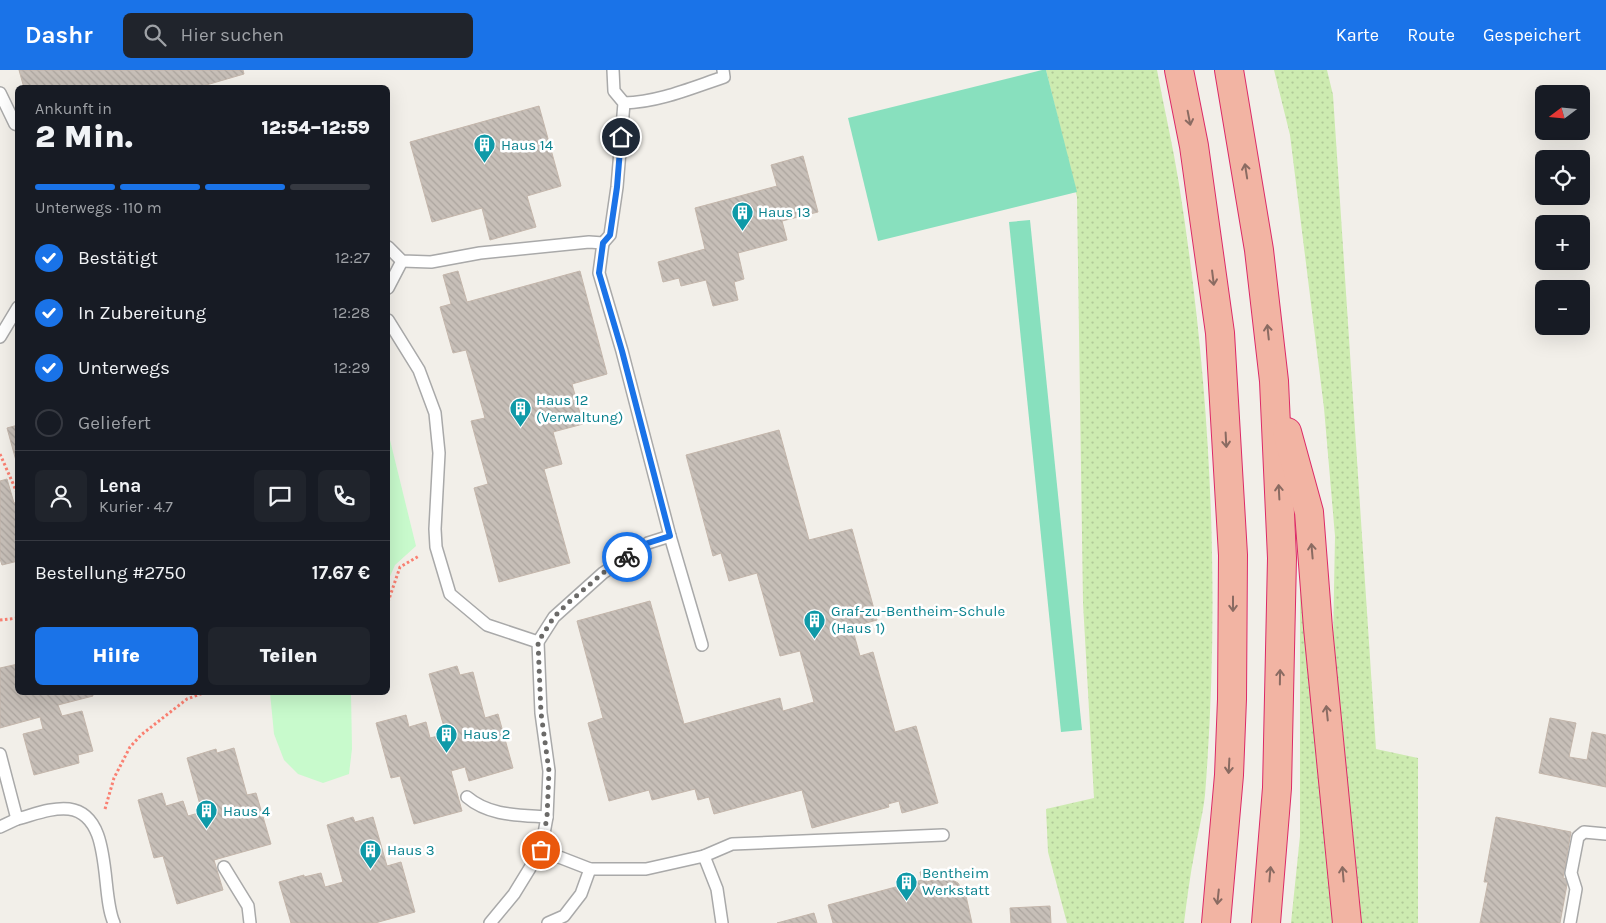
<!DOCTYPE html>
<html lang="de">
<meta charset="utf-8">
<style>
body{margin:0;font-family:Karla,sans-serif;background:#20242c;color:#f1f3f6;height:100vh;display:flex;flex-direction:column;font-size:19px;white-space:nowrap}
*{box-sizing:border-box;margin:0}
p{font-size:16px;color:#9ea1a6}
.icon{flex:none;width:28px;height:28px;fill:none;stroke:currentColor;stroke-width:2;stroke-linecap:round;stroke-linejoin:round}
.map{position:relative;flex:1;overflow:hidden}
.details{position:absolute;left:15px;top:15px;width:375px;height:610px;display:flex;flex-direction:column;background:#171b24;border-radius:8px;box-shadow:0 5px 20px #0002}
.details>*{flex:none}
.needle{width:32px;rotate:254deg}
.controls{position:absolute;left:1535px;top:15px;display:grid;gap:10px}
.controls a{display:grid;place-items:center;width:55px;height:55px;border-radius:8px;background:#171b24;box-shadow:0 5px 20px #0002;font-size:25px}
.pin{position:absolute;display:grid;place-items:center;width:42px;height:42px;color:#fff;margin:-21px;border:2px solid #fff;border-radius:50%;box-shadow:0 1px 5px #0007}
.courier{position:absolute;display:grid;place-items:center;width:50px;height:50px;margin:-25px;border:4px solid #1a73e8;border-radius:50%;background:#fff;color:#222;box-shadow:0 1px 6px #0007}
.headline em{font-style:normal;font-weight:800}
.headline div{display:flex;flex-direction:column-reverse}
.headline{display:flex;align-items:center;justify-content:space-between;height:85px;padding:0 20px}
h1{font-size:32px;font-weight:800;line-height:38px}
.bar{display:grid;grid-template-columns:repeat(4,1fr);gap:8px 5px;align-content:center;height:60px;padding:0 20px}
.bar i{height:6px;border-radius:4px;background:#363941}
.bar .active{background:#1a73e8}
.bar p{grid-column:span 4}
.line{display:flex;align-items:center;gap:12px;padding:0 20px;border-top:1px solid #363941}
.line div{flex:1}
.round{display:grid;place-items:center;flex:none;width:52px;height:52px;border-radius:8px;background:#20242c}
ol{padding:0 20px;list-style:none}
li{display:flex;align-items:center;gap:15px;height:55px}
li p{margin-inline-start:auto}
li .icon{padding:5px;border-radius:50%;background:#1a73e8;color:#fff;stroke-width:4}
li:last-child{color:#9ea1a6}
li i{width:28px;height:28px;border:2px solid #363941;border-radius:50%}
.action{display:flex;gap:10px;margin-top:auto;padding:10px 20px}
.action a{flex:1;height:58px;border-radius:8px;background:#1a73e8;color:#fff;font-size:20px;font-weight:800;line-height:58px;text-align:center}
.action a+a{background:#20242c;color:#f1f3f6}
header{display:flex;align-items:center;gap:30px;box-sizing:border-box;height:70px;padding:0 25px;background:#1a73e8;color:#fff}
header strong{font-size:24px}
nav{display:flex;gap:28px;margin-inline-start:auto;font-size:18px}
.search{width:350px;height:45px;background:#20242c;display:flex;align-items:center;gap:12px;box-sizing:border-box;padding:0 18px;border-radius:8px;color:#9ea1a6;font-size:19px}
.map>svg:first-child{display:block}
.grass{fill:url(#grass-dots)}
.park{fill:#c8facc}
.pitch{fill:#88e0be}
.building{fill:url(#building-back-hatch);stroke:#c4b6ab}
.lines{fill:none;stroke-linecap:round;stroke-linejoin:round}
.service-casing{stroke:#a9a9a9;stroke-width:14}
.trunk-casing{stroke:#dc2a67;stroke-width:30}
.path{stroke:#fa8072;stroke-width:3;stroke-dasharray:2.5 2.5;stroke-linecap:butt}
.service{stroke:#fff;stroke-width:11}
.trunk{stroke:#f2b4a3;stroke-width:28}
.oneway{stroke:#8a6b62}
.done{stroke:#6b6a68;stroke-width:5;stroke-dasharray:0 9}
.route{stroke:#1a73e8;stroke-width:6}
.labels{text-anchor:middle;stroke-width:5;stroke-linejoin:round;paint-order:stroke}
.culture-label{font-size:15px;fill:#0d838f;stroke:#fff;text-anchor:start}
</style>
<header>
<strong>Dashr</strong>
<div class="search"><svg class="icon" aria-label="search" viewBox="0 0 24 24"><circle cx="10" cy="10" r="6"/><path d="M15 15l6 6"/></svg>Hier suchen</div>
<nav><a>Karte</a><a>Route</a><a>Gespeichert</a></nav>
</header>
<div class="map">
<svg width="1606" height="853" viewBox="0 0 1606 853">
<defs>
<pattern id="grass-dots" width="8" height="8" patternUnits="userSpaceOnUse" patternTransform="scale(1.25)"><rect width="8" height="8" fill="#cdebb0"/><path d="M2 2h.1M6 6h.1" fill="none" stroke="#b0c997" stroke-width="1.8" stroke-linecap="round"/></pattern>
<pattern id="building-back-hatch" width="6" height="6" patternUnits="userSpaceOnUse" patternTransform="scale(1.25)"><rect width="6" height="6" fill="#c7bfb8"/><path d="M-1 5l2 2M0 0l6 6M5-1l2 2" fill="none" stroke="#aba49e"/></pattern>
</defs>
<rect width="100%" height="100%" fill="#f2efe9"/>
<g class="grass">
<path d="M1046 0H1157C1164 38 1173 76 1179 114 1211 316 1221 522 1205 725 1203 744 1198 762 1195 780 1190 805 1187 829 1184 853H1067L1048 782 1046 739 1094 728 1083 533 1077 127Z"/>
<path d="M1274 0H1327L1333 25 1376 679 1418 688V853H1361L1333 573 1335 466 1324 338 1290 65Z"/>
<path d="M1300 516 1309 590 1334 853H1291L1300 766Z"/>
</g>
<g class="park">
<path d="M390 370 416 476 395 495 388 511V371Z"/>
<path d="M270 623H351L352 679 349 704 323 713 298 704 284 690 274 664Z"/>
</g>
<g class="pitch">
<path d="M1042 0H1046L1077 122 878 171 848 48Z"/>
<path d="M1030 150 1082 660 1061 662 1009 152Z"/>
</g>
<g class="building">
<path d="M19 0H243L244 4 196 18H24Z"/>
<path d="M539 36 561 116 527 126 536 157 490 170 482 138 432 152 410 72Z"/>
<path d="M803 86 818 142 782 151 787 170 738 183 744 209 734 212 738 230 713 236 706 210 681 216 679 208 663 212 658 192 705 179 695 138 777 116 771 95Z"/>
<path d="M458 201 467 232 580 201 607 304 572 314 583 354 553 362 562 394 544 399 570 493 499 512 474 418 488 414 471 351 485 348 466 280 453 283 440 237 451 234 443 205Z"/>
<path d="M18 355V398L7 358Z"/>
<path d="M779 360 809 470 852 459 877 550 852 557 860 586 873 582 895 662 916 656 938 733 902 743 899 731 888 734 889 737 812 758 802 720 714 744 709 727 698 730 695 719 652 730 649 720 609 731 588 653 603 648 577 551 650 531 684 654 780 628 783 641 814 632 800 581 780 586 757 503 729 511 721 483 713 486 686 385Z"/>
<path d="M7 409 14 433 18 432V491L2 495 0 489V411Z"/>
<path d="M18 594V622H92L93 626 58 635 62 646 82 641 93 681 78 685 79 693 34 705 23 664 43 659 40 647 0 658V598Z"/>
<path d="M457 596 460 605 473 602 485 648 498 644 513 698 469 711 465 697 451 701 462 741 414 754 400 706 391 708 376 653 406 645 409 657 426 652 430 668 446 664 429 604Z"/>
<path d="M1550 648 1576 653 1569 687 1587 690 1592 662 1606 665V717L1539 703Z"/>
<path d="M234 678 247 725 256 723 271 774 214 790 223 820 177 834 163 786 154 788 138 730 162 723 166 736 183 731 188 746 202 742 187 688 216 679 217 683Z"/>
<path d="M353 747 355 752 373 747 387 796 401 792 415 842 375 853H291L279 812 304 805V807L321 803 325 817 343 812 327 755Z"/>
<path d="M1496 747 1571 762 1563 808 1568 809 1560 853H1480L1488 812H1484Z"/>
<path d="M924 801 927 812 946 806 958 813 966 826 972 853H833L828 835 922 810 920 802Z"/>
<path d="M1050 836 1051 853H1011L1010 838Z"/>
<path d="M814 843 817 853H777Z"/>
</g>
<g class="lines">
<defs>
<g id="service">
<path d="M0 23 15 54 18 55"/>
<path d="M624 33C659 32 691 18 724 7L723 0"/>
<path d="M388 177 402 191 431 192 480 183 589 172 603 173 610 165 617 117 624 33 614 21 613 0"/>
<path d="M388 218 402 191"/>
<path d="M388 250 419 300 435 343 439 383 435 459 436 477 450 524 487 555 538 572"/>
<path d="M0 267 18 237"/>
<path d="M670 466 702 575"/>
<path d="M0 684 17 749C33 745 52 737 69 739 114 745 100 823 114 853"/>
<path d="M467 727C489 746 519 745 547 747"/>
<path d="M0 757 17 749"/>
<path d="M541 780 590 799H646L704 786 717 819 722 853"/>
<path d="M704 786 732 774 943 765"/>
<path d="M224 797 248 836 250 853"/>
<path d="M490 853 514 824 541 780 547 747 549 701 541 643 538 572 554 547 603 503 648 473 670 466 622 281 599 203 603 173"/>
<path d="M548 853 564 846 581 824 590 799"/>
<path d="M1570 853 1576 819 1571 803 1578 767 1584 762 1606 764"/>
</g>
<g id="trunk">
<path d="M1179 0 1194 76 1220 263 1233 485 1232 629 1229 705 1216 853"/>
<path d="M1229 0 1259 180 1274 311 1282 488 1277 718 1266 853"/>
<path d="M1287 362 1309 442 1318 558 1347 853"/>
</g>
</defs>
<use href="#service" class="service-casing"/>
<use href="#trunk" class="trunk-casing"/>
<g class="path">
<path d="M256 18V17"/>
<path d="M0 384 18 425"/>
<path d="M388 532 400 497 419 486"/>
<path d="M0 550 18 548"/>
<path d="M105 739 114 708 130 677 141 665 187 629 206 622"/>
</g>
<use href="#service" class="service"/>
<use href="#trunk" class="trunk"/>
</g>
<defs><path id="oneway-shaft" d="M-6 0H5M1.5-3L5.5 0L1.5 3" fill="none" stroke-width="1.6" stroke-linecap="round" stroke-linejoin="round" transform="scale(1.25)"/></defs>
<g class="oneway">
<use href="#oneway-shaft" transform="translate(1189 48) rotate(79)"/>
<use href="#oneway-shaft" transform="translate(1246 101) rotate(-99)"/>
<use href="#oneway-shaft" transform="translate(1213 208) rotate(83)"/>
<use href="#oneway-shaft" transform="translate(1268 262) rotate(-96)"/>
<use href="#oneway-shaft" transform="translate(1226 370) rotate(87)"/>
<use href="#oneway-shaft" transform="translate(1279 422) rotate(-93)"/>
<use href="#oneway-shaft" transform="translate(1312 481) rotate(-95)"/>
<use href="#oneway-shaft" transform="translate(1233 534) rotate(90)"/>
<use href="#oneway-shaft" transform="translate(1280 607) rotate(-89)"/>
<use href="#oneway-shaft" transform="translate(1327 643) rotate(-96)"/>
<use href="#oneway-shaft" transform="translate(1229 696) rotate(93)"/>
<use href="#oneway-shaft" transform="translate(1270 804) rotate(-85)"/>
<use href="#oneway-shaft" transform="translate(1343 804) rotate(-95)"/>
<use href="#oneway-shaft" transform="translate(1218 827) rotate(96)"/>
</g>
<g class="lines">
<path class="done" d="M541 780 547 747 549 701 541 643 538 572 554 547 568 533 603 503 627 487"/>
<path class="route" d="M621 67 617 117 610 165 603 173 599 203 622 281 670 466 648 473 627 487"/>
</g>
<defs>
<symbol id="building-pin" viewBox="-11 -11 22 30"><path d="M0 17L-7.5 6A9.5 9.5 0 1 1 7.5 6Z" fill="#0f9aa8" stroke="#fff"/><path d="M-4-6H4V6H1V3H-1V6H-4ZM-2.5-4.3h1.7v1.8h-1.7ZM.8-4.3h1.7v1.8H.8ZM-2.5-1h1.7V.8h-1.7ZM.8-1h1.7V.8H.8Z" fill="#fff"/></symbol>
</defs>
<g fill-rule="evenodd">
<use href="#building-pin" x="472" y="62" width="25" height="34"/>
<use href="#building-pin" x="730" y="130" width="25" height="34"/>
<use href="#building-pin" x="508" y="326" width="25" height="34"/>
<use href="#building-pin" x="802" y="538" width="25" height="34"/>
<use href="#building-pin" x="434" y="652" width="25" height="34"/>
<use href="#building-pin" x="194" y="728" width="25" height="34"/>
<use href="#building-pin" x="358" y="768" width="25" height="34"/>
<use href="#building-pin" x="894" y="800" width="25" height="34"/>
</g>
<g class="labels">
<g class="culture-label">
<text x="501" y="80">Haus 14</text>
<text x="758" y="147">Haus 13</text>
<text x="536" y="335">Haus 12<tspan x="536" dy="17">(Verwaltung)</tspan></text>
<text x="831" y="546">Graf-zu-Bentheim-Schule<tspan x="831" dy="17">(Haus 1)</tspan></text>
<text x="463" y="669">Haus 2</text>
<text x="223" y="746">Haus 4</text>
<text x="387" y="785">Haus 3</text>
<text x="922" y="808">Bentheim<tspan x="922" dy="17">Werkstatt</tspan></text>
</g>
</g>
</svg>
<div class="controls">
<a><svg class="needle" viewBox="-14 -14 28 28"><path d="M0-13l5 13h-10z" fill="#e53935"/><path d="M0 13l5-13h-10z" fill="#9ea1a6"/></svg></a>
<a><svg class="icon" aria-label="locate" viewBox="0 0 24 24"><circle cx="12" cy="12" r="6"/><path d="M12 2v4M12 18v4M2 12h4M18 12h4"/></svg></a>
<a>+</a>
<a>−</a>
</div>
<div class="pin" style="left:541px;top:780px;background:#ea580c"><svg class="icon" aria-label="bag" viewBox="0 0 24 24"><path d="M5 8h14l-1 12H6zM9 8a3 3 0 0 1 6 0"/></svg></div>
<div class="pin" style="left:621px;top:67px;background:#1f2937"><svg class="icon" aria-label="home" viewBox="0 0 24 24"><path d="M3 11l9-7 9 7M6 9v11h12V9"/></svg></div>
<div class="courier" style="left:627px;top:487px"><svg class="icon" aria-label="bike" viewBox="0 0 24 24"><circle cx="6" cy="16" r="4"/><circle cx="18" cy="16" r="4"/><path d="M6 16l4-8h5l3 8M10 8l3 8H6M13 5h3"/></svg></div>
<section class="details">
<div class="headline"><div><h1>2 Min.</h1><p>Ankunft in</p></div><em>12:54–12:59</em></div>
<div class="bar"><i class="active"></i><i class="active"></i><i class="active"></i><i></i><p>Unterwegs · 110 m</p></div>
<ol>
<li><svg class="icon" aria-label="check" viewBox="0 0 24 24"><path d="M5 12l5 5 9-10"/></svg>Bestätigt<p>12:27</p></li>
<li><svg class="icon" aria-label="check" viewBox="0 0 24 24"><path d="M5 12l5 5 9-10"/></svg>In Zubereitung<p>12:28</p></li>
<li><svg class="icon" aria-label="check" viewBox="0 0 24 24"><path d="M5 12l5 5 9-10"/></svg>Unterwegs<p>12:29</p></li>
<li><i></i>Geliefert</li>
</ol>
<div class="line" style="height:90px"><a class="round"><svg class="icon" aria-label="person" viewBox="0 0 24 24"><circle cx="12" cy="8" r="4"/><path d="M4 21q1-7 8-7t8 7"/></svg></a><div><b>Lena</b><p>Kurier · 4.7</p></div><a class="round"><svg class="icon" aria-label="chat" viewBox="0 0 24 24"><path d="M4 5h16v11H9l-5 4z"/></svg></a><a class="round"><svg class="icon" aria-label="phone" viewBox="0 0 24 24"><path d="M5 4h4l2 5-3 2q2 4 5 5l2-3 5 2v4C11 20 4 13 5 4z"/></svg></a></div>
<div class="line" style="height:65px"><div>Bestellung #2750</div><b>17.67 €</b></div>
<div class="action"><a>Hilfe</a><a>Teilen</a></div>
</section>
</div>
